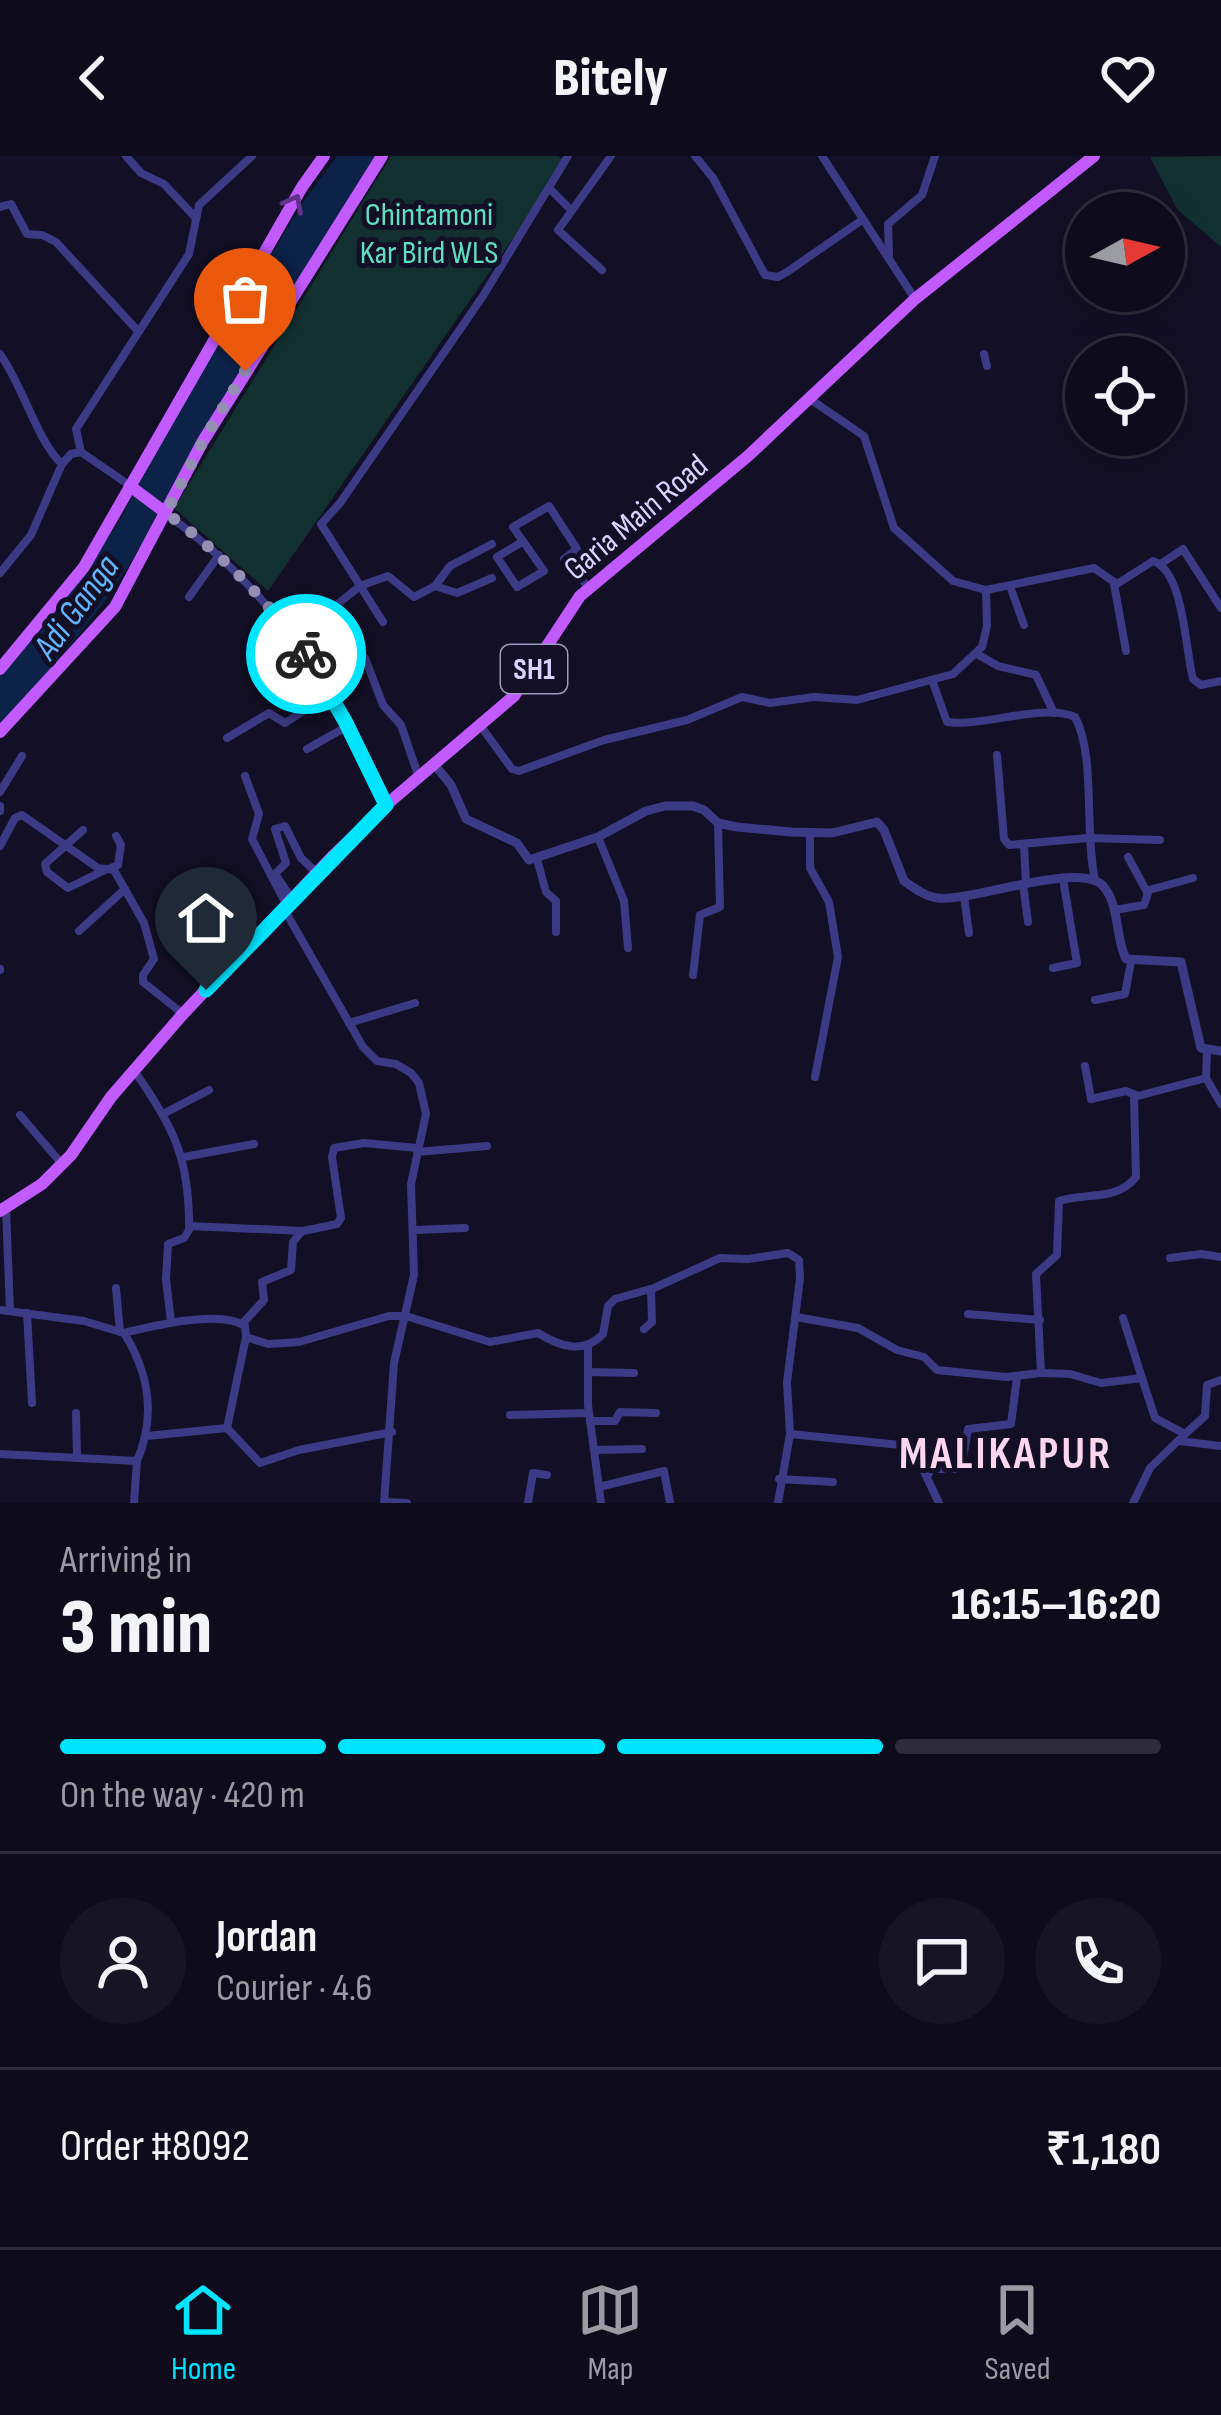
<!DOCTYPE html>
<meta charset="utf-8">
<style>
body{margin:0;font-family:"Sofia Sans Condensed",sans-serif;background:#171425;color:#f1f3f6;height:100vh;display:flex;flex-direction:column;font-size:45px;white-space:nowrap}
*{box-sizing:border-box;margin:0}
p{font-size:39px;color:#9b9ba3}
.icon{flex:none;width:66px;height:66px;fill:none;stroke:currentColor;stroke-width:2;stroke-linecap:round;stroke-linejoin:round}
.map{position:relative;height:1347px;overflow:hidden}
.drawer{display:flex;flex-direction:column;background:#0e0b1c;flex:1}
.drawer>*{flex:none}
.needle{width:78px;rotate:82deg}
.buttons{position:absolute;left:1065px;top:36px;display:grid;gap:24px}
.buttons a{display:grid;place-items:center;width:120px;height:120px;border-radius:50%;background:#0e0b1c;box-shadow:0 6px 30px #0003,0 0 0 3px #2e2b3b;font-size:60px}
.pin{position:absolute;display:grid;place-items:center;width:102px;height:102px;color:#fff;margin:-123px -51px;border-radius:50% 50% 50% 0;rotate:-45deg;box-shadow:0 0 12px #0007}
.pin .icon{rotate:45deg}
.courier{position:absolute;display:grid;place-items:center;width:120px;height:120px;margin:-60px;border:9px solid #00e5ff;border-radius:50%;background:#fff;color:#222;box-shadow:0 3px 15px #0007}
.overview em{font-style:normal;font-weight:800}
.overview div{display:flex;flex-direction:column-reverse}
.overview{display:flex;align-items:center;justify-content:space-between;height:204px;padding:0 60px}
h1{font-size:78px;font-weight:800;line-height:90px}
.bar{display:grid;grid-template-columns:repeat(4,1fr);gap:18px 12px;align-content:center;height:144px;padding:0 60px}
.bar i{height:15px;border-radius:9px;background:#2e2b3b}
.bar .active{background:#00e5ff}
.bar p{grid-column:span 4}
.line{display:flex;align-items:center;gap:30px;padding:0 60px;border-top:3px solid #2e2b3b}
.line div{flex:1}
.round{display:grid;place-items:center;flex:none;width:126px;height:126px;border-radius:63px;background:#171425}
header{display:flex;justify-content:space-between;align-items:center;height:156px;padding:0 60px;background:#0e0b1c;font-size:54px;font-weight:800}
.menu{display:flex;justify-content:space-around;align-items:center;height:168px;border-top:3px solid #2e2b3b;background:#0e0b1c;font-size:33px;color:#9b9ba3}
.menu a{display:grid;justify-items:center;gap:6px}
.menu .active{color:#00e5ff}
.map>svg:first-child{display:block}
.green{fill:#12302f}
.water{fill:#0c2248}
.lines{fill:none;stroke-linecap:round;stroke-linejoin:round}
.minor{stroke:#3d3a85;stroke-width:8}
.tertiary{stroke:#3d3a85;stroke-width:9}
.primary{stroke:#c25bff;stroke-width:12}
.oneway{stroke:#623188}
.done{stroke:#948fb3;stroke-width:12;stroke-dasharray:0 21.6}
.route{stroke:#00e5ff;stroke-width:15}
.labels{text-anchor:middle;stroke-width:10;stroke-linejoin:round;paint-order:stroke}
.shield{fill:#130f26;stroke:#9e99be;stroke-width:3}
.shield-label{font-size:30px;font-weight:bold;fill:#d9d4ff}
.park-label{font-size:33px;fill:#5fe0c0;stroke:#130f26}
.street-label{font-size:33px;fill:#d9d4ff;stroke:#130f26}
.water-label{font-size:36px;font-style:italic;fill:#62b6ff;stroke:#130f26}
.district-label{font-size:45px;font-weight:bold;letter-spacing:3px;fill:#ffd6f0;stroke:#130f26}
</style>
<header><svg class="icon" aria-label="back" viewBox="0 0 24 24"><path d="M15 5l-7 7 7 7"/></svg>Bitely<svg class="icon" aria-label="heart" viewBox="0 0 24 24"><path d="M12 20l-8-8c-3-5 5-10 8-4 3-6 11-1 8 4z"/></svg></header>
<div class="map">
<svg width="1221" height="1347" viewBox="0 0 1221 1347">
<rect width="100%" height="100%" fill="#130f26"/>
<g class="green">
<path d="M391 0H558L566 6 268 435 174 352Z"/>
<path d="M1221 0V91L1177 53 1150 1Z"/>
</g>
<path class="water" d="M337 0H376L157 357C119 439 60 503 0 569V519L45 470 119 366 169 270 301 49Z"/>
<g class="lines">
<g class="minor">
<path d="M126 0 141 17 164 28 194 60"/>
<path d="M695 0 713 22 765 119 778 121 787 116 862 64"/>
<path d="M822 0 915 143"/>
<path d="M549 32 571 54"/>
<path d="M0 51 11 48 27 78 42 79 56 86 137 174"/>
<path d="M889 99 888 68 922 39 935 0"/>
<path d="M602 114 558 74 611 0"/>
<path d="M0 198C23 230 37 285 62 308"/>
<path d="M984 198 987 210"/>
<path d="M810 243 864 280 894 372 953 425 986 434"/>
<path d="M81 296 76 273 189 98 199 49 252 0"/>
<path d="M166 358C267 429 339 533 386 648"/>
<path d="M522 386 497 401 517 431 544 415 513 371 549 350 577 393 564 403 589 432"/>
<path d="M1162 407 1183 393 1221 452"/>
<path d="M0 417 31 379 62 308 71 298 81 296 129 329"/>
<path d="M1114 428 1126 495"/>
<path d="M435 430 450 410 492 388"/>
<path d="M1010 430 1024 469"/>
<path d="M189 441 219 399"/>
<path d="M383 466 321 368 340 347 483 140 568 0"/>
<path d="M294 483 360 430 388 420 414 441 435 430 457 437 492 422"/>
<path d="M977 498 998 510 1036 519 1054 557"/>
<path d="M365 502 383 549 401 569 418 619"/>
<path d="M932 524 947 566C985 571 1042 547 1075 561 1096 600 1084 674 1095 724"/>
<path d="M480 569 512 613 519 615 604 584 687 564 742 541 770 547 814 541 857 544 953 518 982 491 987 470 986 434 1094 412 1117 428 1153 405C1184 415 1185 493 1193 523L1201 529 1221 525"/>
<path d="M227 582 269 557 285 567 330 538"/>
<path d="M307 593 348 570"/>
<path d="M997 599 1004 683 1009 689 1088 682 1160 684"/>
<path d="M245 620 259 658 252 683 286 748"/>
<path d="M0 636 22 600"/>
<path d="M0 650V655"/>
<path d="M83 674 45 708 47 716 68 732 107 713"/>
<path d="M810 677V712L829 746 838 801 815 921"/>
<path d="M598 681 624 745 628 792"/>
<path d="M1024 689 1026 728"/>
<path d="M0 690 15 662 22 659 98 712 114 714 144 767 154 803 143 819V826L183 858"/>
<path d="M1128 701 1147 736"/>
<path d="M537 703 546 736 556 745V776"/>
<path d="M111 712 118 709 121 689 116 680"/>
<path d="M1023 728 1028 766"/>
<path d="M964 740 969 777"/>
<path d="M292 743 275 718 286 707 275 673 285 670 301 702 316 716"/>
<path d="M284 753 363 891 377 905 396 908 411 917 419 927 426 958 411 1028 414 1119 394 1207 384 1347"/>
<path d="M1114 754 1144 749 1149 734 1193 722"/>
<path d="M79 775 125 733"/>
<path d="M1053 812 1077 807 1063 723"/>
<path d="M0 814V813"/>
<path d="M693 819 700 759 720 751 718 667"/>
<path d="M1095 844 1125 838 1131 806"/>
<path d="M349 867 415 847"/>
<path d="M1085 910 1091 943 1126 935 1136 939"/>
<path d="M135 916C174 971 190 1004 189 1074L184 1082 168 1088 166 1123 171 1166"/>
<path d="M1206 922 1221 948"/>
<path d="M165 957 209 934"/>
<path d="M20 959 61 1007"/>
<path d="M417 996 487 990"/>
<path d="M184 1001 254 988"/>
<path d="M6 1051 10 1155"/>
<path d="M189 1070 303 1075 337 1068 341 1062 332 1001 334 992 364 987 417 992"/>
<path d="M415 1074 465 1072"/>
<path d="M1170 1102 1201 1098 1221 1101"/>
<path d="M116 1132 120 1176"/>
<path d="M0 1154 84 1165 124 1177C149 1217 156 1261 137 1305L0 1298"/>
<path d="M27 1157 32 1247"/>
<path d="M968 1158 1040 1164"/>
<path d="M796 1161 858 1172 897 1194 924 1201 937 1214 1006 1221 1041 1217"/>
<path d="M1123 1162 1142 1222"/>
<path d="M243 1167 264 1144 262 1126 291 1114 293 1086 301 1076"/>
<path d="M644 1173 652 1166 651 1133"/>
<path d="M124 1177C153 1170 221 1153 245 1170L246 1181 227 1272 147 1280"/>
<path d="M246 1181 268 1188 299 1186 389 1160H406L490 1186 538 1177C559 1190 583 1199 603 1178L608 1150 615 1143 654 1132 720 1102 748 1103 788 1097 799 1104 800 1122 787 1226 790 1278 778 1347"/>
<path d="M588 1189V1249L601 1347"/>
<path d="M589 1216 634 1217"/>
<path d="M76 1257 77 1302"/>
<path d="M510 1259 589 1257"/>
<path d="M590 1265H615L620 1256 656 1257"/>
<path d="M227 1272 260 1307 299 1294 392 1276"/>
<path d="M790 1278 901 1289 919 1305 939 1347"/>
<path d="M1185 1278 1205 1260 1207 1229 1221 1224"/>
<path d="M1179 1285 1221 1290"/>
<path d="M596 1294 642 1293"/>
<path d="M928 1319 931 1313H961L968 1273 1011 1268 1017 1221"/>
<path d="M779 1323 833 1326"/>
<path d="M599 1331 664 1315 670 1347"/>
<path d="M385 1346 407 1347"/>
<path d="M134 1347 137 1305"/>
<path d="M528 1347 533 1317 547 1319"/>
<path d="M1133 1347 1150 1312 1185 1278 1155 1262 1142 1222 1101 1227 1070 1218 1041 1217 1036 1118 1057 1099 1059 1045C1086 1036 1116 1046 1136 1021L1134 941 1206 922 1207 896"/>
</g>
<path class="tertiary" d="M434 608 451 629 466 663 517 687 529 704 598 681 646 655 665 650H693L704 654 718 667 737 671 791 676 832 677 877 666 884 674 904 725C914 732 926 741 938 742 972 746 1083 703 1104 731 1120 751 1115 781 1126 803L1181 806 1201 892 1221 895"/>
<g class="primary">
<path d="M130 330 166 357"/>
<path d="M0 513 84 411 302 31 324 0"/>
<path d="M0 576 115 451 203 285 382 0"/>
<path d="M0 1055 42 1028 71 999 111 941 182 859 333 700 386 649 514 540 580 440 748 300 915 143 1094 0"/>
</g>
</g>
<defs><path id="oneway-chevron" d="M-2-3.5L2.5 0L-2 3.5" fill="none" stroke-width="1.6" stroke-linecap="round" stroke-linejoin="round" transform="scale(3)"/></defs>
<use class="oneway" href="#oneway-chevron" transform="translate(294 47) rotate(-62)"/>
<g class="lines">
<path class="done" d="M245 215 203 285 166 357C221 397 266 443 306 498"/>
<path class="route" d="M206 834 386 649 345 565 306 498"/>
</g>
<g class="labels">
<rect class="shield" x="501" y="489" width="66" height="48" rx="9"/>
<g class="shield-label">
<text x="534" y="523">SH1</text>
</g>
<g class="park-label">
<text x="429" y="69">Chintamoni<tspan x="429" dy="38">Kar Bird WLS</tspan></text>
</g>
<g class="street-label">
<text transform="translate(635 360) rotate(-40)" y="12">Garia Main Road</text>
</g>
<g class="water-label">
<text transform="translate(75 450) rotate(-54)" y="13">Adi Ganga</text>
</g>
<g class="district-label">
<text x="1006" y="1312">MALIKAPUR</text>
</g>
</g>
</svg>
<div class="buttons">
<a><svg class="needle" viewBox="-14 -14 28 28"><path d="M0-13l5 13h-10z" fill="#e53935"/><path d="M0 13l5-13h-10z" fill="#9b9ba3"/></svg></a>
<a><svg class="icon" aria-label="locate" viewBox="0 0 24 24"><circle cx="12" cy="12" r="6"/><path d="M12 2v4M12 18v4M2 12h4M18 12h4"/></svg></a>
</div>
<div class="pin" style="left:245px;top:215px;background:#ea580c"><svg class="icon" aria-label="bag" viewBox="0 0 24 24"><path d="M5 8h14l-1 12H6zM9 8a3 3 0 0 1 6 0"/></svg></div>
<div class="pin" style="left:206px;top:834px;background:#1f2937"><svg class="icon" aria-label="home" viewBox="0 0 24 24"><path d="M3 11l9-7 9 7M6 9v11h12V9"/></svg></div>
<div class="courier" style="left:306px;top:498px"><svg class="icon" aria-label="bike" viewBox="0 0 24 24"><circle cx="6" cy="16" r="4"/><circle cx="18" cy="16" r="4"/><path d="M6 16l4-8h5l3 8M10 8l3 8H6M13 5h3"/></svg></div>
</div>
<section class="drawer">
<div class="overview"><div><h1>3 min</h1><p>Arriving in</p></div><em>16:15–16:20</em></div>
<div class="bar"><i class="active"></i><i class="active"></i><i class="active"></i><i></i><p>On the way · 420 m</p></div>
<div class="line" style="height:216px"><a class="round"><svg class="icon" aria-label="person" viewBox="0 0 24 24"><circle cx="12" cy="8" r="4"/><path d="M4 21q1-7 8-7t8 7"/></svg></a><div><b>Jordan</b><p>Courier · 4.6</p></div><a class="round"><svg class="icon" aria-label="chat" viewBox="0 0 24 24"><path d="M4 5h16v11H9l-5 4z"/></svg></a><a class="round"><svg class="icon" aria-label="phone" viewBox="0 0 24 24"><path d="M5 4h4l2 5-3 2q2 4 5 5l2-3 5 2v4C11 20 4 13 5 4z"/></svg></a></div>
<div class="line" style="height:156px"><div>Order #8092</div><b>₹1,180</b></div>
</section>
<nav class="menu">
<a class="active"><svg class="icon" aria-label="home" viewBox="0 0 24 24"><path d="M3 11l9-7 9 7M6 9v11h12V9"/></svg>Home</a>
<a><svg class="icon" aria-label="map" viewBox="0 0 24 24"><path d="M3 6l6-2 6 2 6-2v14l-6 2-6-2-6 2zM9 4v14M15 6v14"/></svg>Map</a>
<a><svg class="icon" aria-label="saved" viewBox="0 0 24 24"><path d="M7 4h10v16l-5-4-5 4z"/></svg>Saved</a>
</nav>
